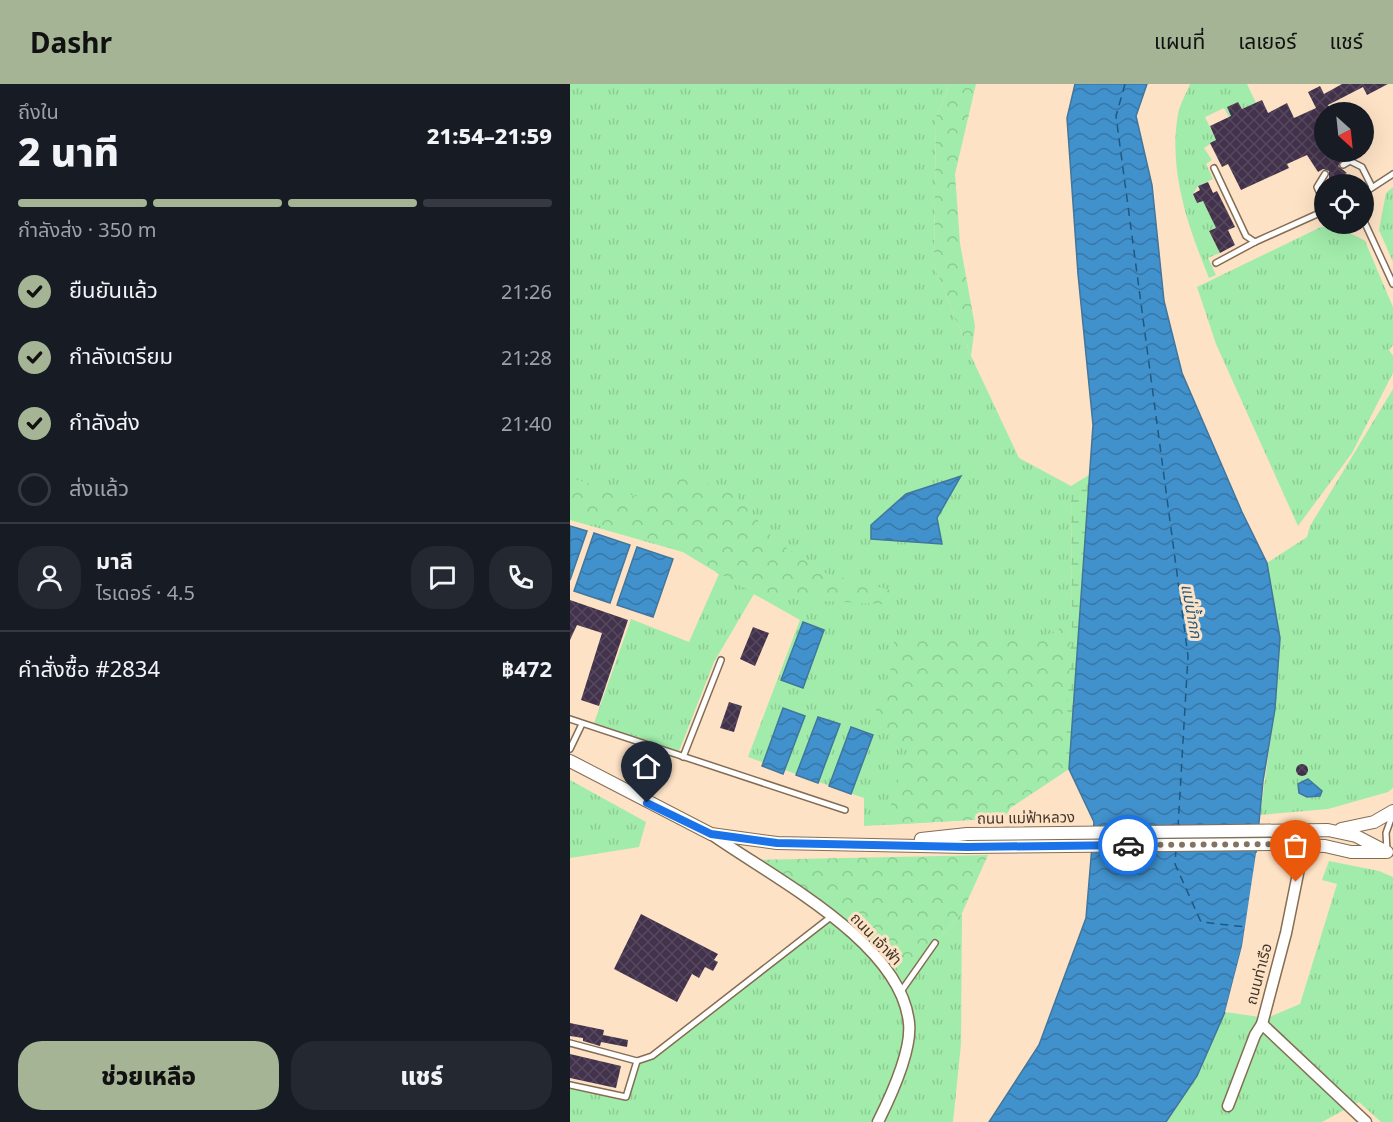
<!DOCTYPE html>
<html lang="th">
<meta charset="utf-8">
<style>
body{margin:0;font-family:"Noto Sans","Noto Sans Thai",sans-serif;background:#242831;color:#f1f3f6;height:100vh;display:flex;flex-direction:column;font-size:22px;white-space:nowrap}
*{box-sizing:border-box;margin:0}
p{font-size:20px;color:#9ea1a6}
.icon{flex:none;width:33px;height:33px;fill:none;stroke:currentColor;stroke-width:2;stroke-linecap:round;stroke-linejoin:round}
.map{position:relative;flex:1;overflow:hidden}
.side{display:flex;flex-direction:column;background:#171b24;width:570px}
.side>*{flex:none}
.needle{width:39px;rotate:153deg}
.tools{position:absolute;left:744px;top:18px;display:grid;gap:12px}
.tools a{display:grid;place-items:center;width:60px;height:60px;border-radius:50%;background:#171b24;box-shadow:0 6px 24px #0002;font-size:30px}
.pin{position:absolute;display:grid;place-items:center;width:51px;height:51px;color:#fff;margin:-62px -26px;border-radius:50% 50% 50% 0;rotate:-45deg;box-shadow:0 0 6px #0007}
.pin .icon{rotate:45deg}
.courier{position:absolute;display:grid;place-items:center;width:60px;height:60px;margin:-30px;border:4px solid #1a73e8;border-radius:50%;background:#fff;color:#222;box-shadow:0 2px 8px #0007}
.overview em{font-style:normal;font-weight:800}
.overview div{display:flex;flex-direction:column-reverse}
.overview{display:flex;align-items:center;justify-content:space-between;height:102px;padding:0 18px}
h1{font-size:39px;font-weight:800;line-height:45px}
.bar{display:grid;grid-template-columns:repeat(4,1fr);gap:9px 6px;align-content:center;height:72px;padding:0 18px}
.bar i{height:8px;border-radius:4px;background:#363941}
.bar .on{background:#a4b494}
.bar p{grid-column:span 4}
.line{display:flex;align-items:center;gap:15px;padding:0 18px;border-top:2px solid #363941}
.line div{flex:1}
.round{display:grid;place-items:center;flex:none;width:63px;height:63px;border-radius:24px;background:#242831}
ol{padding:0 18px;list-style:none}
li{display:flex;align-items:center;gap:18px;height:66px}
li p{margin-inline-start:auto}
li .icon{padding:6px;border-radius:50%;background:#a4b494;color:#111;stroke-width:4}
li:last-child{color:#9ea1a6}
li i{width:33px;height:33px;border:3px solid #363941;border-radius:50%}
.cta{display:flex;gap:12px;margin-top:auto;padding:12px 18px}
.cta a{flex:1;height:69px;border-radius:24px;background:#a4b494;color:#111;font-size:24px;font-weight:800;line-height:69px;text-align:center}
.cta a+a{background:#242831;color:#f1f3f6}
header{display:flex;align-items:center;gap:36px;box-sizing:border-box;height:84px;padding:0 30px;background:#a4b494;color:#111}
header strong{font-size:28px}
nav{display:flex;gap:33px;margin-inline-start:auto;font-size:21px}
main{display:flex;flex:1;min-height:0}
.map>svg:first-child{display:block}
.grass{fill:url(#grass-tufts)}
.forest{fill:url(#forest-crowns)}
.wetland{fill:url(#wetland-marsh)}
.water{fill:url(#water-waves);stroke:#41769d;stroke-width:1.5}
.pier{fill:#fde2c5}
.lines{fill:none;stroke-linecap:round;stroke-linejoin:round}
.ferry{stroke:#1f5881;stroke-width:1.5;stroke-dasharray:8 6;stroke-linecap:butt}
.building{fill:url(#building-cross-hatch)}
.service-casing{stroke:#846d53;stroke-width:8}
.minor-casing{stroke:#846d53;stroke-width:13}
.tertiary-casing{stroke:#846d53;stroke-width:14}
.service{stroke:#fff;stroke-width:5}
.minor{stroke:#fff;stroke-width:10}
.tertiary{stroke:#fff;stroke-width:12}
.done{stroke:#837362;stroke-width:6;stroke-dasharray:0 10.8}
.route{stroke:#1a73e8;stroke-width:8}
.labels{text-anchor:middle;stroke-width:6;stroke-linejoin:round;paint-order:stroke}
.street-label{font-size:15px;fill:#42372c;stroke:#fde2c5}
.water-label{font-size:16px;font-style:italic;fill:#1f5881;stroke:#fde2c5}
</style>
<header>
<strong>Dashr</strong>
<nav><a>แผนที่</a><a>เลเยอร์</a><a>แชร์</a></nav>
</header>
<main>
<section class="side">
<div class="overview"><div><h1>2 นาที</h1><p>ถึงใน</p></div><em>21:54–21:59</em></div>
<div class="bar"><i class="on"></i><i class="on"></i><i class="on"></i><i></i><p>กำลังส่ง · 350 m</p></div>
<ol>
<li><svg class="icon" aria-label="check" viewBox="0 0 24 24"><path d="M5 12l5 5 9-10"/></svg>ยืนยันแล้ว<p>21:26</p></li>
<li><svg class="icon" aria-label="check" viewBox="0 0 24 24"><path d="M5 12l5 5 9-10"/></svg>กำลังเตรียม<p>21:28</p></li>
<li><svg class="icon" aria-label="check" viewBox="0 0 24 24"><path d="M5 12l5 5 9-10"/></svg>กำลังส่ง<p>21:40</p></li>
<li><i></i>ส่งแล้ว</li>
</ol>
<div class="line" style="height:108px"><a class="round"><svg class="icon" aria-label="person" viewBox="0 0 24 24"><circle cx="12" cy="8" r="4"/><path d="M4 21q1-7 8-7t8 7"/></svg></a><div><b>มาลี</b><p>ไรเดอร์ · 4.5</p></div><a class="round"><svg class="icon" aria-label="chat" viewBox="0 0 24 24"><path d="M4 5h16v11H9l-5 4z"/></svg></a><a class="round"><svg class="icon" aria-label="phone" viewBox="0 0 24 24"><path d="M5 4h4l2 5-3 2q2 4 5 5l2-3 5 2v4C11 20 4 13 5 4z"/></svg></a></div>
<div class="line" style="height:78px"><div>คำสั่งซื้อ #2834</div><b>฿472</b></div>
<div class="cta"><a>ช่วยเหลือ</a><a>แชร์</a></div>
</section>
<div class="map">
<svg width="823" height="1038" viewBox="0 0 823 1038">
<defs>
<pattern id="grass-tufts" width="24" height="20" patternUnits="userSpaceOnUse" patternTransform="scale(1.5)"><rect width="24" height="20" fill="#a1ecaa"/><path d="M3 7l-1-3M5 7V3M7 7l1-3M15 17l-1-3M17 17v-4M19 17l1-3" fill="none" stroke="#8ccb92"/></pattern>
<pattern id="forest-crowns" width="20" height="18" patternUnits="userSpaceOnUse" patternTransform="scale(1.5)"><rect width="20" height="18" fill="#a1ecaa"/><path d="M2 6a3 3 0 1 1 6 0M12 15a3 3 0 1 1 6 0" fill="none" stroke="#8ccb92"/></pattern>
<pattern id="wetland-marsh" width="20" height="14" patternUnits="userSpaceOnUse" patternTransform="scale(1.5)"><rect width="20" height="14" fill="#a1ecaa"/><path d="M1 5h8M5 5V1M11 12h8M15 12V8" fill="none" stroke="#8ccb92"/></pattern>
<pattern id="water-waves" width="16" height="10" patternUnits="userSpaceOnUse" patternTransform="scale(1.5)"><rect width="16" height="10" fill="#4191cd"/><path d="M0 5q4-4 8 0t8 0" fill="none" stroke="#3877a7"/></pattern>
<pattern id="building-cross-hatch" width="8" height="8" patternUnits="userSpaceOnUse" patternTransform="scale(1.5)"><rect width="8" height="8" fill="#42324b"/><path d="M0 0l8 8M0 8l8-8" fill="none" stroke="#56485d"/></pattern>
</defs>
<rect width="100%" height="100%" fill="#fde2c5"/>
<g class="grass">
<path d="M0 0H380L366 33 364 181 401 272 449 374 501 402 502 538 494 688 440 724 435 734 294 742V714L178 673 230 536 184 510 144 578 109 667 24 639 61 535 119 558 149 490 113 468 0 436Z"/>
<path d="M620 0H677L686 19 672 25 668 18 658 23 661 32 659 33 654 24 635 33 646 56 634 64 642 76 636 80 643 95 628 102 623 110 627 119 633 117 646 144 639 148 650 169 638 174 646 191 639 194C618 143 598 86 608 30 610 20 616 10 620 0Z"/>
<path d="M823 103V178L809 146 816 109Z"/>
<path d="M759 142C771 148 784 149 795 157L823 223V261L819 266 823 272V289L782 369 728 442 646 260 627 203 751 143Z"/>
<path d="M823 305V704L818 708 758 725 690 731 705 625 710 554 697 479 737 453 740 442Z"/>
<path d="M0 696 76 738 69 763 0 774Z"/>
<path d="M759 777 809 787 823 793V1038H811L789 1018 752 1038H597L627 992 655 928 697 934 730 920 767 800 752 796Z"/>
<path d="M392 829 391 960 383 1038H0V1001L56 1013 67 977 75 975 262 832 365 859Z"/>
</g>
<g class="forest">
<path d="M380 0H406L385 90 390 159 405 242 401 272 364 181 366 33Z"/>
<path d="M114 392 164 409 204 455 251 488 320 506 324 521 189 513 113 468 0 432V394L83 417Z"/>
<path d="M502 538 499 685 440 724 435 734 315 741 339 660 300 643 323 579 324 554H471Z"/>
<path d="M418 771 392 829 365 859 332 906 290 855 178 776Z"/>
</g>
<path class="wetland" d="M519 391 521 458 547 574 520 781 524 738 495 671 502 538 501 402Z"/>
<g class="water">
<path d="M505 0H577L566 32 582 101 594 217 612 289 672 428 697 479 710 554 705 625 693 697 683 800 672 862 655 928 627 992 596 1038H419L469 961 516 834 524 738 499 685 523 341 508 190 497 34Z"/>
<path d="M391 392 367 434 372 460 301 455V441L336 410Z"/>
<path d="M0 442 17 447 0 496Z"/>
<path d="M24 449 60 461 40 519 4 507Z"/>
<path d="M67 463 103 475 83 533 47 521Z"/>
<path d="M233 538 254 546 233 604 211 596Z"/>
<path d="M213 624 235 632 213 690 192 682Z"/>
<path d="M248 633 270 640 248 699 226 691Z"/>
<path d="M281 643 303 651 281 710 259 702Z"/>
<path d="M738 695 752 707 750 712 737 713 729 709 728 700Z"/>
</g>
<path class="pier" d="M686 769H689L686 800 675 863 658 929 655 928 672 862Z"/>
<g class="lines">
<g class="ferry">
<path d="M555 0 546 32 618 572 608 743"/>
<path d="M606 765 605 780 631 838 676 843"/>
</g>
</g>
<g class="building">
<path d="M772 0H818L797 11 793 3 758 21 762 28H754V68H774L777 73 768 82 777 89 759 98V87L753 85 748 88 737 71 717 80 719 84 671 106 658 80 652 83 640 59 646 56 640 42 661 32 657 23 668 18 672 25 692 16 698 29 717 19 724 34 746 24 738 8 750 2 754 10Z"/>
<path d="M638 98 643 109 647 107 665 143 658 146 665 161 650 169 639 147 646 144 633 117 627 119 623 110 630 106 628 102Z"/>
<path d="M0 516 58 536 29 622 11 616 32 549 7 541 0 556Z"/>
<path d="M183 543 199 549 185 582 170 575Z"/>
<path d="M159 618 172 622 164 648 150 644Z"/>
<circle cx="732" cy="686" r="6"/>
<path d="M71 830 148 870 144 876 148 878 143 887 135 883 129 894 122 890 107 918 44 885Z"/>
<path d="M0 939 34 946 33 951 58 956 57 963 31 958 30 962 13 957V954L0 952Z"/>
<path d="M0 970 51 982 46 1004 0 994Z"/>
</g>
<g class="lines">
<defs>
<g id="service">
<path d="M773 81 780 77 792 83 802 103"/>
<path d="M644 84 676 152 685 158 754 127"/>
<path d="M794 109 823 90"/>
<path d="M794 113 796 121 794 129"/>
<path d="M754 119 747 103 755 90"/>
<path d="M794 137 823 200"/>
<path d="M646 179 685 158"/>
<path d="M0 635 275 726"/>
<path d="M0 665 12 640"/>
<path d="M113 673 151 576"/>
<path d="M817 766 816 749 822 732"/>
<path d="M332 906 365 859"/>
<path d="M0 959 67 977 82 972 262 832"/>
<path d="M0 1001 56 1013 67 977"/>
</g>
<g id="minor">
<path d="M141 750C203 794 331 858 339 939 342 966 320 1014 308 1038"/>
<path d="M692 940 796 1038"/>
<path d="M658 1022 685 951 692 940 716 849 734 760"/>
</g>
<g id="tertiary">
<path d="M0 677 141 750 207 759 397 763 702 760 755 762 781 768H817"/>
<path d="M771 745 804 738 823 727"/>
<path d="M351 755 397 750 758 746 786 752 815 767"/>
</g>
</defs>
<use href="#service" class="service-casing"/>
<use href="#minor" class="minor-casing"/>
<use href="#tertiary" class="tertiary-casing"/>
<use href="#service" class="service"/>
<use href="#minor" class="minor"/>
<use href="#tertiary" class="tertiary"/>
</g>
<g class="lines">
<path class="done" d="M558 761 734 760 726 798"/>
<path class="route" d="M77 719 141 750 207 759 397 763 558 761"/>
</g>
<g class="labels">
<g class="street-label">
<text transform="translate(456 734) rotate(-1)" y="5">ถนน แม่ฟ้าหลวง</text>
<text transform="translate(306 855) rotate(46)" y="5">ถนน เจ้าฟ้า</text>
<text transform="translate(689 890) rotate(-75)" y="5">ถนนท่าเรือ</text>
</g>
<g class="water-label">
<text transform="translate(622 527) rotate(80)" y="6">แม่น้ำกก</text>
</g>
</g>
</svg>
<div class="tools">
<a><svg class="needle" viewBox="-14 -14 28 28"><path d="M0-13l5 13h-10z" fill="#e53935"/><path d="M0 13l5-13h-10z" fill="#9ea1a6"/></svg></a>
<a><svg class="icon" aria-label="locate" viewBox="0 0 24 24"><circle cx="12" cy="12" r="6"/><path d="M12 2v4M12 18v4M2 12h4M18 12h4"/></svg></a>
</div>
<div class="pin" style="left:726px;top:798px;background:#ea580c"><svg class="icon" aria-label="bag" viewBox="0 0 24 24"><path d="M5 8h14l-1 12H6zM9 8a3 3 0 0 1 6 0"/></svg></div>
<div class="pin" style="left:77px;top:719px;background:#1f2937"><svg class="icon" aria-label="home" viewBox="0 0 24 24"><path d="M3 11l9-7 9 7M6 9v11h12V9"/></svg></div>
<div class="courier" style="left:558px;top:761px"><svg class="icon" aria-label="car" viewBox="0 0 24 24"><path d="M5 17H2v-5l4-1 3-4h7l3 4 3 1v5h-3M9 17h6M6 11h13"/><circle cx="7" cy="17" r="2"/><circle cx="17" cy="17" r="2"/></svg></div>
</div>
</main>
